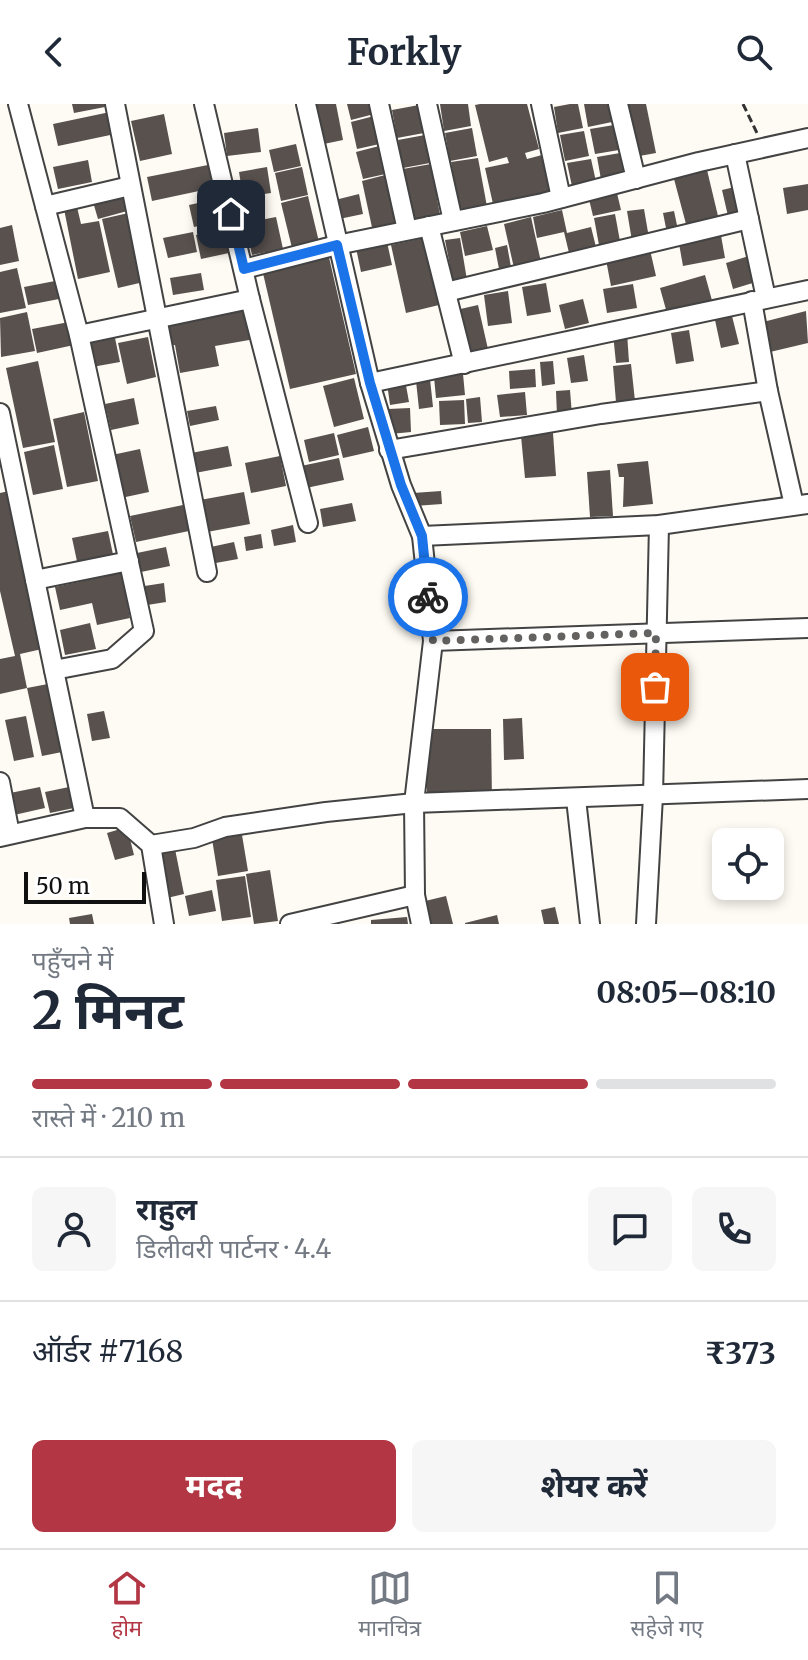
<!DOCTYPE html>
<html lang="hi">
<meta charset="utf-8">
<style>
body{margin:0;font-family:Merriweather,"Noto Sans Devanagari",serif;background:#f6f6f7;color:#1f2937;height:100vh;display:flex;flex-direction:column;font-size:30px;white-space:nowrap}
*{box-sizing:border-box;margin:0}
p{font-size:26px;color:#747a83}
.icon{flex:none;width:44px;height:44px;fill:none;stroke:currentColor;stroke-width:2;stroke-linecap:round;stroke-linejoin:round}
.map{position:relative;height:820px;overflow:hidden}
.side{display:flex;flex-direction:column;background:#fff;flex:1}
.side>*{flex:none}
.controls{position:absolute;left:712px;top:724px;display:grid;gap:16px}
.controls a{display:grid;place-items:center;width:72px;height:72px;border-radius:12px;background:#fff;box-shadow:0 4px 12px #0003;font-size:40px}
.scale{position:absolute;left:24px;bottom:20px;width:122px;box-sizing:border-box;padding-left:8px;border:4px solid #101010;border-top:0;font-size:22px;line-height:28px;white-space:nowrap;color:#101010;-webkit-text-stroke:6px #fff;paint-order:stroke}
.pin{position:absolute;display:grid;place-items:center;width:68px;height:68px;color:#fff;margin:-34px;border-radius:16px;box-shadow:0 4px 12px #0006}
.courier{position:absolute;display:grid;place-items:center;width:80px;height:80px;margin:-40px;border:6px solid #1a73e8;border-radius:50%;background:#fff;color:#222;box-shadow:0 2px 10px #0007}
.summary em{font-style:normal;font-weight:700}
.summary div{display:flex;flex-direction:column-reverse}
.summary{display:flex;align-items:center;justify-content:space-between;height:136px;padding:0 32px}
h1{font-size:52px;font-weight:700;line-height:60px}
.bar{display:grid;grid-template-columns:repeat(4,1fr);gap:12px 8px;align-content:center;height:96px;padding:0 32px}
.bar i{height:10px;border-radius:6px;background:#e0e1e3}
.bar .on{background:#b23643}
.bar p{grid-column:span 4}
.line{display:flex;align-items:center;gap:20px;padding:0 32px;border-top:2px solid #e0e1e3}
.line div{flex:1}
.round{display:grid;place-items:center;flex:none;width:84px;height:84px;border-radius:12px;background:#f6f6f7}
.cta{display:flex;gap:16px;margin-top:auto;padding:16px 32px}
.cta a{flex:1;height:92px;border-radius:12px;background:#b23643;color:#fff;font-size:32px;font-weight:700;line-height:92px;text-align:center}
.cta a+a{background:#f6f6f7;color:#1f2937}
header{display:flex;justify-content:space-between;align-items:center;height:104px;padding:0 32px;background:#fff;font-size:36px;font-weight:700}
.tab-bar{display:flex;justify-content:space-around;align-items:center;height:112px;border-top:2px solid #e0e1e3;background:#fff;font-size:22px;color:#747a83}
.tab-bar a{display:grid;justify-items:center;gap:4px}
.tab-bar .on{color:#b23643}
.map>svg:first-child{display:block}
.building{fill:#58514e}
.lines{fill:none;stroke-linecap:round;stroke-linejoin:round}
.street-casing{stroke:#434343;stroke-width:22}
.path{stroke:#323232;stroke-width:3;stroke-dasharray:8 4;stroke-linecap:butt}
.street{stroke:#fff;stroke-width:18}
.done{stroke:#636260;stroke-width:8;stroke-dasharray:0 14.4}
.route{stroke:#1a73e8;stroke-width:10}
</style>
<header><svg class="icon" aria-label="back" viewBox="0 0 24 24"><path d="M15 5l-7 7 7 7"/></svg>Forkly<svg class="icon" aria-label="search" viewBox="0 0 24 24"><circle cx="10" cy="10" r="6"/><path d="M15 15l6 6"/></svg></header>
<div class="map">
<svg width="808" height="820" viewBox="0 0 808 820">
<rect width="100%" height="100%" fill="#fefbf4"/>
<g class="building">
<path d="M72 0H104L105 3 74 9Z"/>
<path d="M311 0H336L343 36 319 41Z"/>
<path d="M347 0H376L378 9 351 16Z"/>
<path d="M440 0H468L471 22 444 27Z"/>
<path d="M480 0H527L539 45 525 49 527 55 542 51 550 88 493 100 485 64 509 59 507 53 489 58 475 1Z"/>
<path d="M570 0H578L583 24 558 29 554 3Z"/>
<path d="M584 0H609L612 18 588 23Z"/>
<path d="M623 0H646L656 49 634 53Z"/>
<path d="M419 1 424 29 397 34 392 6Z"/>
<path d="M110 8 115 30 58 42 53 20Z"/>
<path d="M164 10 172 50 140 57 131 17Z"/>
<path d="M378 11 384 39 357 45 351 18Z"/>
<path d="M614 21 619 46 595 50 590 25Z"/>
<path d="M258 24 261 48 227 52 224 29Z"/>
<path d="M472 24 477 52 450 57 445 29Z"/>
<path d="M584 27 589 52 565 57 560 31Z"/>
<path d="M425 31 430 59 403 64 398 36Z"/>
<path d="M296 40 301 62 274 68 269 46Z"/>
<path d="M383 41 390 69 363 75 356 48Z"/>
<path d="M620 49 626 76 602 81 597 53Z"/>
<path d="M478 54 488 108 461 113 451 58Z"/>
<path d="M591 55 597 82 573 87 567 59Z"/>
<path d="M88 56 92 78 58 85 53 63Z"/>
<path d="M431 60 441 117 414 122 403 65Z"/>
<path d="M208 61 213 84 152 97 147 73Z"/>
<path d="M267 63 271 89 243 93 239 68Z"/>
<path d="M302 63 308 91 281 97 275 69Z"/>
<path d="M707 66 718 112 686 120 674 75Z"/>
<path d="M389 70 400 122 373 128 362 77Z"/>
<path d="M808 80V106L787 110 783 84Z"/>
<path d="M739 82 746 107 728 112 722 86Z"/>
<path d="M616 85 621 106 593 112 588 91Z"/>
<path d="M126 89 131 106 98 115 93 98Z"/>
<path d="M359 90 363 110 339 115 335 96Z"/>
<path d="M308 92 319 138 292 144 281 99Z"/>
<path d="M221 94 226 116 194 123 189 101Z"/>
<path d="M77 103 81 120 99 117 110 168 78 175 64 105Z"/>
<path d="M644 105 649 134 632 137 627 107Z"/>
<path d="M562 106 567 129 591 123 597 147 570 153 564 128 537 134 533 113Z"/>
<path d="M674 107 678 126 667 129 663 109Z"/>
<path d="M133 108 148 177 118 184 102 115Z"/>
<path d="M615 110 620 137 599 141 594 114Z"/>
<path d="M276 113 283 145 252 151 245 119Z"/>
<path d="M531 113 541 158 514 164 504 120Z"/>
<path d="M12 121 19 157 0 161V124Z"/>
<path d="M487 122 493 146 465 152 460 128Z"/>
<path d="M224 125 229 149 201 155 196 131Z"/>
<path d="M720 126 725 154 683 162 678 134Z"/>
<path d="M193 128 197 148 168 154 163 134Z"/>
<path d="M424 134 439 201 406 209 391 141Z"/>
<path d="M460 134 467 176 453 178 445 136Z"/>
<path d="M387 138 392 161 361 168 356 144Z"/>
<path d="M507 141 511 163 499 165 495 144Z"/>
<path d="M650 146 656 172 611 182 606 156Z"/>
<path d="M328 149 356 270 290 285 262 165Z"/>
<path d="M749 152 756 178 733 185 726 159Z"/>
<path d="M17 164 26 204 0 209V168Z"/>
<path d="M201 169 204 186 173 191 170 174Z"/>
<path d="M705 171 713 200 668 213 660 184Z"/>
<path d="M55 177 59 195 28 201 24 183Z"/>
<path d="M546 179 551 208 527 212 522 183Z"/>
<path d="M633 180 637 204 607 209 603 185Z"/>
<path d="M508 187 512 219 488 222 484 191Z"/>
<path d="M583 195 589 219 565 225 559 201Z"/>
<path d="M249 201 255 235 215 242 219 262 180 269 175 241 169 242 164 216Z"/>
<path d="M478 201 490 254 468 259 456 206Z"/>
<path d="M806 207 808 239 770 248 763 218Z"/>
<path d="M27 208 35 247 1 253 0 214Z"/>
<path d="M732 212 739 240 721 244 715 216Z"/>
<path d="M69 218 74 241 37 249 32 225Z"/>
<path d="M689 226 694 257 676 260 671 229Z"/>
<path d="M627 229 629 258 616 259 613 230Z"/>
<path d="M148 233 156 273 127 280 118 239Z"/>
<path d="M115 234 120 258 92 263 87 240Z"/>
<path d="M584 251 588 277 571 279 567 254Z"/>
<path d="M38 257 55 338 23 344 6 264Z"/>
<path d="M553 257 555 280 542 282 540 258Z"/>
<path d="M631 260 635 297 616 298 613 262Z"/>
<path d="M535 265 536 283 510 285 509 267Z"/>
<path d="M463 270 465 291 436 294 434 273Z"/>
<path d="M354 274 364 315 334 323 323 282Z"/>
<path d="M430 275 433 303 419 305 416 277Z"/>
<path d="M405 276 409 298 390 301 387 279Z"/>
<path d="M570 286 572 311 557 312 556 287Z"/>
<path d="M525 288 527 311 500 313 497 291Z"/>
<path d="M480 293 482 318 468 319 466 295Z"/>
<path d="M134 294 139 320 111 326 105 300Z"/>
<path d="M464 296 465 320 440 321 439 297Z"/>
<path d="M216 302 219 316 190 322 187 307Z"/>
<path d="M410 304 411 328 390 330 388 305Z"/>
<path d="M84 308 98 377 67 383 53 315Z"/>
<path d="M368 323 374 347 343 354 337 331Z"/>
<path d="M334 329 339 351 309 358 304 336Z"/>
<path d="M553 329 556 372 525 374 521 332Z"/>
<path d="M54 341 63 385 33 391 24 348Z"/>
<path d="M228 342 232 362 195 369 191 349Z"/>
<path d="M140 345 149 388 121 394 112 351Z"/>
<path d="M280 352 286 382 251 389 245 359Z"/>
<path d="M339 354 344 376 306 384 301 362Z"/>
<path d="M648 357 653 400 623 403 624 373H619L617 360Z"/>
<path d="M610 366 613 412 590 413 587 368Z"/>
<path d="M9 387 42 545 20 550 27 584 0 590V555L15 552 0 487V389Z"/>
<path d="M441 387 442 400 414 402 413 389Z"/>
<path d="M244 388 250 420 207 428 200 396Z"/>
<path d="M352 399 356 417 323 423 320 405Z"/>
<path d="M183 401 189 427 136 438 130 412Z"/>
<path d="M293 421 296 438 274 442 271 426Z"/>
<path d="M108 427 114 455 78 462 72 434Z"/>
<path d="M261 430 263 444 246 447 244 433Z"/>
<path d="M234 438 238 455 210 460 206 444Z"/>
<path d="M166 443 170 462 141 468 137 449Z"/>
<path d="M125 468 130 492H126L130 514 97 521 92 499 60 506 55 483Z"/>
<path d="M164 479 166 498 141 502 138 483Z"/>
<path d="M90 519 96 545 65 551 60 526Z"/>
<path d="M53 579 67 647 42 652 27 584Z"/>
<path d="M104 607 110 634 92 637 87 610Z"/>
<path d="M26 612 34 653 14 657 5 616Z"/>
<path d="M522 614 524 655 504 656 503 615Z"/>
<path d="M427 625H491L492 697H427Z"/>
<path d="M40 683 45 704 14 711 10 689Z"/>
<path d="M69 683 74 704 50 709 45 688Z"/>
<path d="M127 723 134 751 115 756 107 729Z"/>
<path d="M242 731 248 767 218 772 212 735Z"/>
<path d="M175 745 184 790 167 794 157 749Z"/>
<path d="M270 766 278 817 254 820 246 770Z"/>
<path d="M245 772 251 813 222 817 216 776Z"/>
<path d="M212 786 216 807 189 812 185 792Z"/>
<path d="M446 792 453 820H427L421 798Z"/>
<path d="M555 803 559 820H544L541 806Z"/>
<path d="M92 810 94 820H70L69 814Z"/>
<path d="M497 811 499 820H465V819Z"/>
<path d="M407 813 408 820H371V816Z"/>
</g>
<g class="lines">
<defs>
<g id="street">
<path d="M18 0 79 231 144 527 112 555 54 566"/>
<path d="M115 0 207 468"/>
<path d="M204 0 250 195 308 419"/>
<path d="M306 0 370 279 401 381 422 432 433 537 414 699 415 791 421 820"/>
<path d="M379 0 407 126"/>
<path d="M427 0 453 117"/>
<path d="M541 0 561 94"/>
<path d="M618 0 636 75"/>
<path d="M735 50 766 194"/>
<path d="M45 102 130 82"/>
<path d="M429 122 464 260"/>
<path d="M244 165 337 141 543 99 699 58 808 34"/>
<path d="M446 188 749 115"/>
<path d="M752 197 768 287 794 401"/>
<path d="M79 231 250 195"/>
<path d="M370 279 808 186"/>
<path d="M0 309 85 714"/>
<path d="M389 346 601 310 768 287"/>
<path d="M422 432 659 421 808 400"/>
<path d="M35 476 129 457"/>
<path d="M433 537 808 524"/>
<path d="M0 678 10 730"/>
<path d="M576 695 590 820"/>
<path d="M0 733 85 714H120L151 741 164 820"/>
<path d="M151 741 194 734 225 723 326 708 414 699 808 685"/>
<path d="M290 820 415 791"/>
<path d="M646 820 653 692 659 421"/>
</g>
</defs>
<use href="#street" class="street-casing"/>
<path class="path" d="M743 0 757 29"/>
<use href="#street" class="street"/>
</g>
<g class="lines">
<path class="done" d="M428 493 433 537 656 529 655 583"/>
<path class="route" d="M231 110 244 165 337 141 370 279 401 381 422 432 428 493"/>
</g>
</svg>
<div class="controls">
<a><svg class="icon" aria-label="locate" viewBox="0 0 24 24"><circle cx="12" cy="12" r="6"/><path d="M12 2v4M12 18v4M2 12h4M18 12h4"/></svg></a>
</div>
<div class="scale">50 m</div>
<div class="pin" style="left:655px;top:583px;background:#ea580c"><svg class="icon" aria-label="bag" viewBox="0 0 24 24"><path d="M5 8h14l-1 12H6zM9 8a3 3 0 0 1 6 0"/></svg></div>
<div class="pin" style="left:231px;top:110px;background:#1f2937"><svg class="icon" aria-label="home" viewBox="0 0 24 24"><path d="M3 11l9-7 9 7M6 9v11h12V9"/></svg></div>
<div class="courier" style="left:428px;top:493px"><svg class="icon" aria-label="bike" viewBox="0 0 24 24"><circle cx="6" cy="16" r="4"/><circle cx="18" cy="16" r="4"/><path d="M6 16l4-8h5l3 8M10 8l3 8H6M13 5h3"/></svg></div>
</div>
<section class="side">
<div class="summary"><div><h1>2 मिनट</h1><p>पहुँचने में</p></div><em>08:05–08:10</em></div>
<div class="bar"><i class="on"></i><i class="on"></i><i class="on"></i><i></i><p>रास्ते में · 210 m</p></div>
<div class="line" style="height:144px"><a class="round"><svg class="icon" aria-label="person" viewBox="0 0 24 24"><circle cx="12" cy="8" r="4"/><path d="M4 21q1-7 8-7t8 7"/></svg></a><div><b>राहुल</b><p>डिलीवरी पार्टनर · 4.4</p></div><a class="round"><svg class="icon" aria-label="chat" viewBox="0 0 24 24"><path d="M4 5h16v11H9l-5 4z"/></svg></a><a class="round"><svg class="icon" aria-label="phone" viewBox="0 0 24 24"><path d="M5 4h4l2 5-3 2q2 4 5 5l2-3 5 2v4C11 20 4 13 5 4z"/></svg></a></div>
<div class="line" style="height:104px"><div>ऑर्डर #7168</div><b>₹373</b></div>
<div class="cta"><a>मदद</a><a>शेयर करें</a></div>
</section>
<nav class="tab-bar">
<a class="on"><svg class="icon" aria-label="home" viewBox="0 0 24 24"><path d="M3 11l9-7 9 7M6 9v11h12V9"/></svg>होम</a>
<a><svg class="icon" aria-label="map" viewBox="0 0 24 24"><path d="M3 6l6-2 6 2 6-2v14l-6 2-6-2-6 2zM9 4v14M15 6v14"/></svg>मानचित्र</a>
<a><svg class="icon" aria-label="saved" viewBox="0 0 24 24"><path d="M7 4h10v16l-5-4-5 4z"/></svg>सहेजे गए</a>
</nav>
